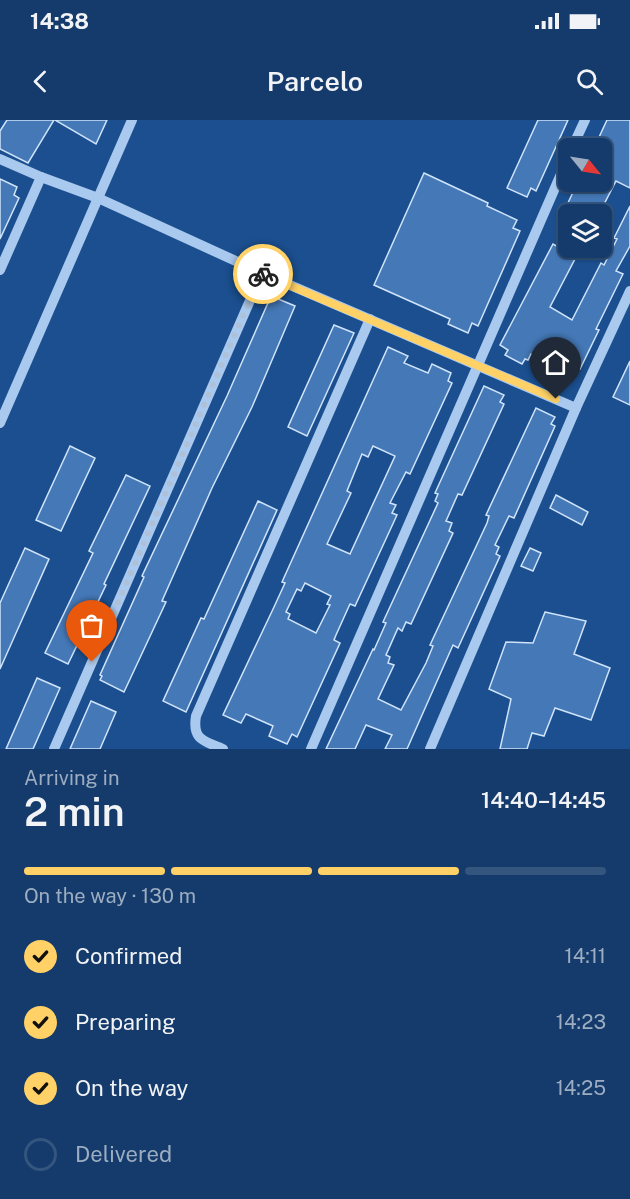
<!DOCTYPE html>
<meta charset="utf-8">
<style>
body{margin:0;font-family:"Public Sans",sans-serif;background:#214673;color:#f1f3f6;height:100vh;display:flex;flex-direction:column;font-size:22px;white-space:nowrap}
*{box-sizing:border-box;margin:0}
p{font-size:20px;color:#9dadc1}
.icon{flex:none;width:33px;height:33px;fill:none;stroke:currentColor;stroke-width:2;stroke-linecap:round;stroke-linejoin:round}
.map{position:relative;height:629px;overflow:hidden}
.drawer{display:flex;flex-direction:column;background:#143b6b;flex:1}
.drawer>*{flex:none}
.needle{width:39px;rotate:120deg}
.buttons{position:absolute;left:558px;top:18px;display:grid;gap:12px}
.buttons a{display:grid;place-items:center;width:54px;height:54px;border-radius:9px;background:#143b6b;box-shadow:0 2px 4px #0004,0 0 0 2px #33557e;font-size:30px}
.pin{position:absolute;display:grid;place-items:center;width:51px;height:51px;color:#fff;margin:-62px -26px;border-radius:50% 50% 50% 0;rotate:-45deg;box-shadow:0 0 6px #0007}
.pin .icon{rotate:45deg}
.courier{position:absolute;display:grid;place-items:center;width:60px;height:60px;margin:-30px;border:4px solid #ffd166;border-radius:50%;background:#fff;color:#222;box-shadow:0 2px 8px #0007}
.summary em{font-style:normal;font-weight:600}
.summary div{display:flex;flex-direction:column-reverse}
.summary{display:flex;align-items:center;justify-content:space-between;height:102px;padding:0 24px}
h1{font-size:39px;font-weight:600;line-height:45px}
.bar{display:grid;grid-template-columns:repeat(4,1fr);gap:9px 6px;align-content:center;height:72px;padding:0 24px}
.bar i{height:8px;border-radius:4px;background:#33557e}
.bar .on{background:#ffd166}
.bar p{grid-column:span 4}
ol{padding:0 24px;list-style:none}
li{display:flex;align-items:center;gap:18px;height:66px}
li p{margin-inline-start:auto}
li .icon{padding:6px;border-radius:50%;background:#ffd166;color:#111;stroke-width:4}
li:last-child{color:#9dadc1}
li i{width:33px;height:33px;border:3px solid #33557e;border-radius:50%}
.status{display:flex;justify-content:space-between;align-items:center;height:42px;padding:0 30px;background:#143b6b;direction:ltr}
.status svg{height:16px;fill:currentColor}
header{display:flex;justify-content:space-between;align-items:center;height:78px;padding:0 24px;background:#143b6b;font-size:27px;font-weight:600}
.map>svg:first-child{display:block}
.building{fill:#4478b7;stroke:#cfe3fa;stroke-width:1.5;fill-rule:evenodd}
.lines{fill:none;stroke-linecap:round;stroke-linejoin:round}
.minor{stroke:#a9c9ee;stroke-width:10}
.done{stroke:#afc1d8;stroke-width:6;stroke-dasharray:0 10.8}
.route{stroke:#ffd166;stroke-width:8}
</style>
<div class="status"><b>14:38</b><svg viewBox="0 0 49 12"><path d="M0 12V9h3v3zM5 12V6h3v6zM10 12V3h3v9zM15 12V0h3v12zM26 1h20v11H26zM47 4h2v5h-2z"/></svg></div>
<header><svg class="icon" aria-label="back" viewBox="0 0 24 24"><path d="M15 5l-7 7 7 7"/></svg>Parcelo<svg class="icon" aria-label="search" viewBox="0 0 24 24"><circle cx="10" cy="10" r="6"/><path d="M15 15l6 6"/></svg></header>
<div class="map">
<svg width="630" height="629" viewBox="0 0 630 629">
<rect width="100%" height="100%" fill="#1b4f8f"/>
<g class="building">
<path d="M7 0H54L28 43 0 29V11Z"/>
<path d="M55 0H107L96 24Z"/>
<path d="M538 0H568L536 71 531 68 527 77 507 68Z"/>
<path d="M607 0H630V68L616 61 599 94H571L564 91 578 62H602V28H594Z"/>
<path d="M424 53 488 83 487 86 517 100 513 108 520 111 478 206 472 203 468 213 448 204 450 199 374 165Z"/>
<path d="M0 59 17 67 14 75 19 78 0 119Z"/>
<path d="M630 86V126L616 151 623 154 596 209 599 210 580 249 575 247 571 254 568 253 566 258 553 252 556 247 531 234 528 240 525 239 522 244 505 235 508 230 500 225 553 124 576 137 550 187 572 200 601 143 604 145 617 119 614 118Z"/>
<path d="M271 176 295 186 252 287 212 368 162 481 166 482 124 572 100 560 102 556 100 555 144 457 142 456 227 276Z"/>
<path d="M334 205 354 213 307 316 288 307Z"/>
<path d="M388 227 408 236 404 243 428 253 432 244 451 253 448 261 452 263 410 354 406 352 390 383 396 385 392 393 397 395 355 486 350 484 336 515 334 520 340 523 297 617 292 614 287 624 269 616 273 606 246 594 241 603 223 595 274 487 285 463 282 462ZM373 326 395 336 350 434 327 424 351 373 347 371 362 334 368 337ZM305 463 331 476 327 484 330 485 316 513 288 499 290 494 286 492 297 469 301 471Z"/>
<path d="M630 241V285L613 277Z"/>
<path d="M484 266 504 275 500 282 504 284 462 375 458 374 446 401 452 403 449 411 453 413 411 504 406 502 402 511 398 508 386 535 390 537 388 543 394 545 378 579 401 590 426 543 433 526 430 525 487 403 489 396 486 395 536 288 555 297 551 304 555 306 514 398 509 396 495 425 499 427 496 434 500 436 458 528 453 525 407 629H385L392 615 366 605 355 629H326L373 529 374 530 386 503 383 502 438 383 435 381 438 374 435 373Z"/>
<path d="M70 326 95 338 61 411 36 400Z"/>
<path d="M126 355 150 366 104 464 106 465 68 544 45 533 93 433 89 431Z"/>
<path d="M556 375 588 392 582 405 550 388Z"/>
<path d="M258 381 277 390 186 592 163 581 201 498 204 499Z"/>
<path d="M25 428 49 439 0 549V483Z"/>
<path d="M530 428 541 433 533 451 521 446Z"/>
<path d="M545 492 586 501 574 534 610 548 591 600 555 588 544 616 532 613 527 629H500L511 579 489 569 506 522 533 523Z"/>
<path d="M37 558 60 568 33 629H6Z"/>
<path d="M91 581 116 592 100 629H70Z"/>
</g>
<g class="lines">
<g class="minor">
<path d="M572 28 585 0"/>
<path d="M0 39 41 57 98 78 262 153 576 288"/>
<path d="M0 150 41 57"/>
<path d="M0 303 132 0"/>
<path d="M54 629 262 153"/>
<path d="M223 629C204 621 192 620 196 596L370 199"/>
<path d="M311 629 568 38"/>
<path d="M430 629 576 288 630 171"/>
</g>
</g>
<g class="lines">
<path class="done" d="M92 542 252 175 262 153 263 154"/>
<path class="route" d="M263 154 556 279"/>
</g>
</svg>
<div class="buttons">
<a><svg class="needle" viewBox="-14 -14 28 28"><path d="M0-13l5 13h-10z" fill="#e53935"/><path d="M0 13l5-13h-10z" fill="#9dadc1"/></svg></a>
<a><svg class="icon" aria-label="layers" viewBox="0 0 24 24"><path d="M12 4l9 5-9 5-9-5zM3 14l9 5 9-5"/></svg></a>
</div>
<div class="pin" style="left:92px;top:542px;background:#ea580c"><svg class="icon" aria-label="bag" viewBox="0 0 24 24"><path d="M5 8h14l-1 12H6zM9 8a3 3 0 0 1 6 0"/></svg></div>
<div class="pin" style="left:556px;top:279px;background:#1f2937"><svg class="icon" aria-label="home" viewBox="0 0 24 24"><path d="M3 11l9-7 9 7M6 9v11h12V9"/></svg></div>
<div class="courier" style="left:263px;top:154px"><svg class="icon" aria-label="bike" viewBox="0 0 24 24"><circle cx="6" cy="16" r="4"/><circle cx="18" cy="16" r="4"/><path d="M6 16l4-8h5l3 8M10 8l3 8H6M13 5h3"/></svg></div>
</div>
<section class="drawer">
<div class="summary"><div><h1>2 min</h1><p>Arriving in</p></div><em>14:40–14:45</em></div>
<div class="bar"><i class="on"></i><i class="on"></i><i class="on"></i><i></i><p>On the way · 130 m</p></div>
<ol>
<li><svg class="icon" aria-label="check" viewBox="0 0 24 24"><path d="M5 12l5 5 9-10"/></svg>Confirmed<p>14:11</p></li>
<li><svg class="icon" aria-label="check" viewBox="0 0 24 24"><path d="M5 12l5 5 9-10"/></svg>Preparing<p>14:23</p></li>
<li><svg class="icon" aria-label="check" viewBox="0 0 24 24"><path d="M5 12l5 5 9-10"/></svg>On the way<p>14:25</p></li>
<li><i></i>Delivered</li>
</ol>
</section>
